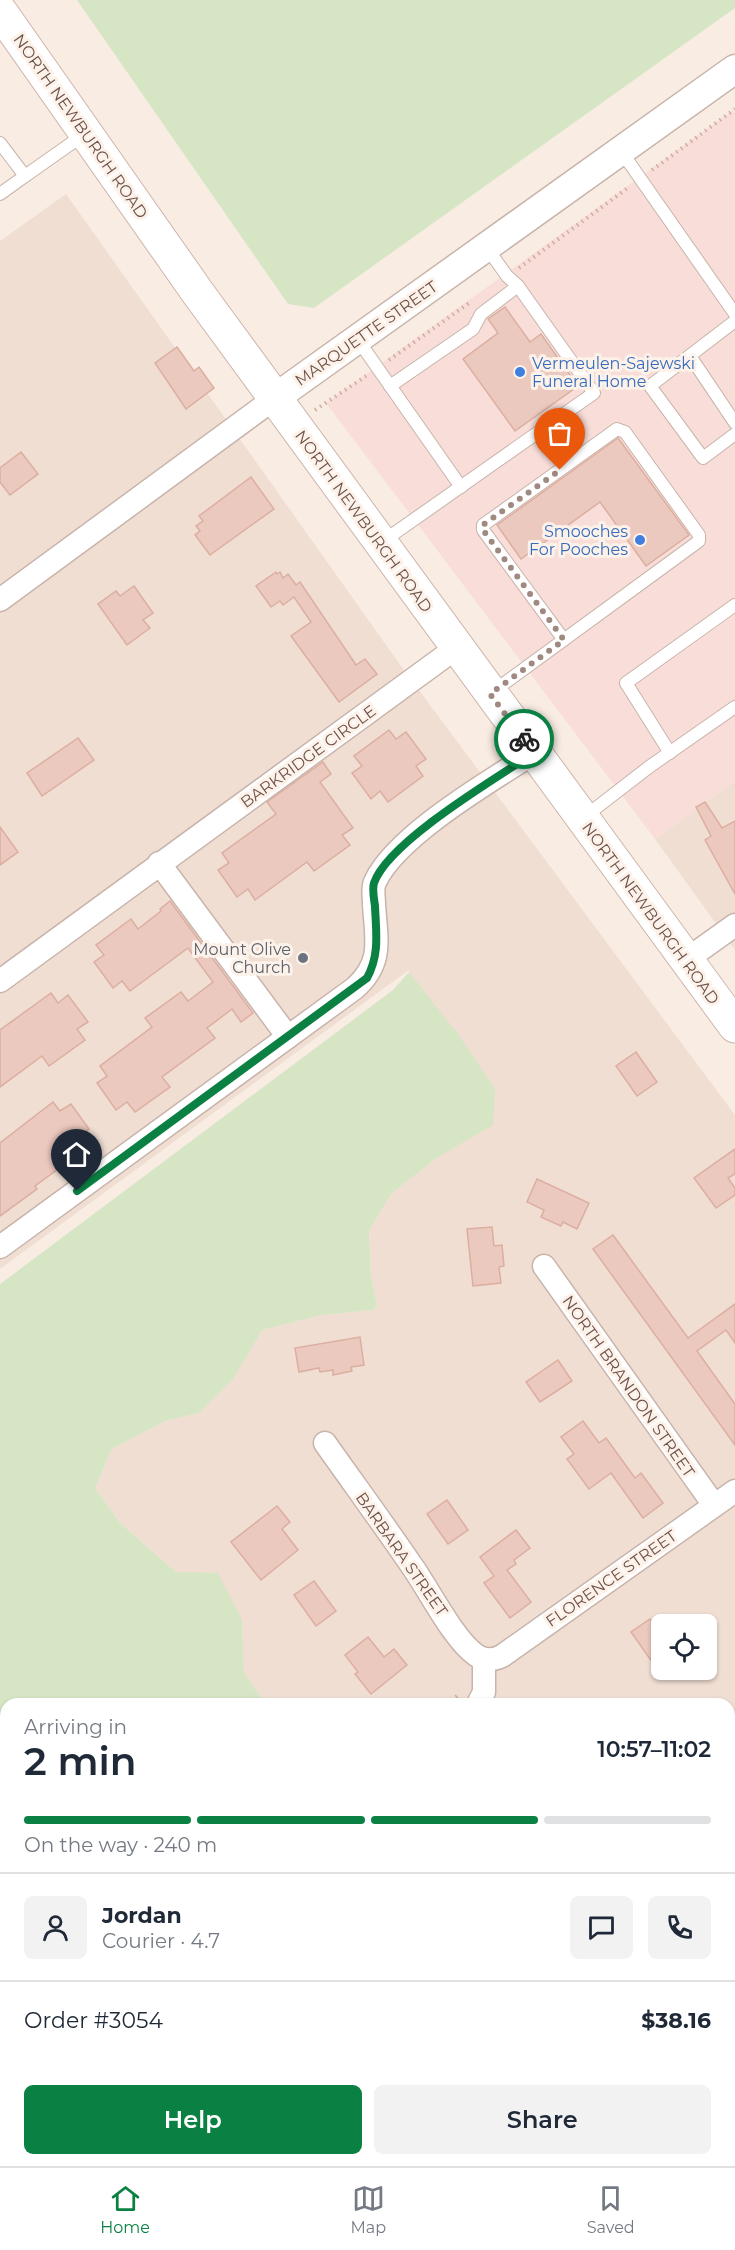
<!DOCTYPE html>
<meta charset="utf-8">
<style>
body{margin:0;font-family:Montserrat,sans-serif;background:#f2f2f3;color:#1f2937;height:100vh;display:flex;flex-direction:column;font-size:22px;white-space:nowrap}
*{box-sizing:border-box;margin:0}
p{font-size:20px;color:#747a83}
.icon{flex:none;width:33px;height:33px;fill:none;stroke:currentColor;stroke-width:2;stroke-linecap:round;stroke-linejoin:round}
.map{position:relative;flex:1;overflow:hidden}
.drawer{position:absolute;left:0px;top:1698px;width:735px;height:468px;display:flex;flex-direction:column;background:#fff;border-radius:18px 18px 0 0;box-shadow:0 2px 4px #0004}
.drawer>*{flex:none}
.fabs{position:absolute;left:651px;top:1614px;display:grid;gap:12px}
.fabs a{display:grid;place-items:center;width:66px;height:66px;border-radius:9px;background:#fff;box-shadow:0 2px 4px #0004;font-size:30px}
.pin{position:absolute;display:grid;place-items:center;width:51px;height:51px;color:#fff;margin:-62px -26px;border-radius:50% 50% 50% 0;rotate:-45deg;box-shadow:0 0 6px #0007}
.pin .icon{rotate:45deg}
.courier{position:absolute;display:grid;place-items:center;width:60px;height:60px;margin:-30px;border:4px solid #0b8043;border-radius:50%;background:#fff;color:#222;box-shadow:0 2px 8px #0007}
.overview em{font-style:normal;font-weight:600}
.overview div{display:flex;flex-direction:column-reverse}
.overview{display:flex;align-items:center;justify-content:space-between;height:102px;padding:0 24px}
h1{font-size:39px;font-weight:600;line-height:45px}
.bar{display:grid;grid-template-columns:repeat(4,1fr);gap:9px 6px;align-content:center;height:72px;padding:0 24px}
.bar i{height:8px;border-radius:4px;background:#e0e1e3}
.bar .current{background:#0b8043}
.bar p{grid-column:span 4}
.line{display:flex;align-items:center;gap:15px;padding:0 24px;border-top:2px solid #e0e1e3}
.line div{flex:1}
.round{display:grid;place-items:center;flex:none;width:63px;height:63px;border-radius:9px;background:#f2f2f3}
.cta{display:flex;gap:12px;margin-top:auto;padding:12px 24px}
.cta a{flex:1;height:69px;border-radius:9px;background:#0b8043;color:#fff;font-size:24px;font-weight:600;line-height:69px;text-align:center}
.cta a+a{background:#f2f2f3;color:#1f2937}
.menu{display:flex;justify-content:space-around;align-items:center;height:84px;border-top:2px solid #e0e1e3;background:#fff;font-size:16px;color:#747a83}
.menu a{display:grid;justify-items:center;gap:3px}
.menu .current{color:#0b8043}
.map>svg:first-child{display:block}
.residential{fill:#f0ded3;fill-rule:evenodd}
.commercial{fill:#f8ddd8}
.industrial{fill:#e9e1de}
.green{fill:#d6e5c4}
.building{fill:#ecc9be;stroke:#dcaea0;stroke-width:1.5}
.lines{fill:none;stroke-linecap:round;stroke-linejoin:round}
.service-casing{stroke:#c8b4ab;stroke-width:14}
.minor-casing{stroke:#c8b4ab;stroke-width:25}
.tertiary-casing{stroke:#c8b4ab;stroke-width:31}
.secondary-casing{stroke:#ceb5ac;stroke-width:35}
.path{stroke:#d0aca2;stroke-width:4;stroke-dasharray:1.5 4.5;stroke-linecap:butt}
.service{stroke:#fff;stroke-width:12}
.minor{stroke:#fff;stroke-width:22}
.tertiary{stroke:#fff;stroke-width:28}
.secondary{stroke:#fff;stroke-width:33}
.done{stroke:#9f8981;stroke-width:6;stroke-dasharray:0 10.8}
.route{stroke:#0b8043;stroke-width:8}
.shop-dot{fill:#3f7fe0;stroke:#fdf2e9;stroke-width:2}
.worship-dot{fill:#6b7280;stroke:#fdf2e9;stroke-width:2}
.labels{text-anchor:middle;stroke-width:6;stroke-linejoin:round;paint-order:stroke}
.street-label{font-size:16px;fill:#6e534c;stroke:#fdf2e9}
.shop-label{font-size:16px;fill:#366cbe;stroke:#fdf2e9;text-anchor:start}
.worship-label{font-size:16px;fill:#5b616d;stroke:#fdf2e9;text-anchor:end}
</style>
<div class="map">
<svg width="735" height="2166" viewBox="0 0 735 2166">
<rect width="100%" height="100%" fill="#f9ede3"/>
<g class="residential">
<path d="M66 194 401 666 735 1115V1732L729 1736V1704H266L244 1673 242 1620 176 1572 121 1524 95 1488 112 1449 165 1421 199 1413 233 1379 261 1330 322 1315 373 1310 377 1306 371 1277 369 1231 391 1194 438 1157 409 970 0 1269V241ZM662 1624H706V1670H662Z"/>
<path d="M735 781V950L655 839Z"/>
</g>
<path class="commercial" d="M733 110 735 114V781L655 839 326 403Z"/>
<path class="industrial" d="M0 1948 6 1956V2160H152L157 2166H0Z"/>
<g class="green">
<path d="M77 0H735V8L314 308 288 304Z"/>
<path d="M409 972 458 1034 495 1089 493 1125 438 1157 391 1194 369 1231 371 1277 377 1306 373 1310 322 1315 262 1330 233 1379 199 1413 165 1421 112 1449 95 1488 121 1524 176 1572 218 1573 242 1620 244 1673 266 1704H6V1953L0 1945V1284L393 990Z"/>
<path d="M735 1732V2166H167L163 2160H729V1736Z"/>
</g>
<g class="building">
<path d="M505 307 530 342 541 334 578 386 515 431 463 359 498 333 488 319Z"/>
<path d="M177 347 194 371 199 367 214 388 186 409 155 363Z"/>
<path d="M618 438 689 535 646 566 600 502 521 559 497 525Z"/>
<path d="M21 452 38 474 10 495 0 482V468Z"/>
<path d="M251 477 274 509 210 555 195 535 200 531 196 526 203 521 199 516Z"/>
<path d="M276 572 277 574 280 572 283 578 288 574 296 585 300 582 356 665 365 659 377 674 339 702 291 636 311 622 294 597 283 605 280 601 271 607 256 586Z"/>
<path d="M134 586 153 613 143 620 150 628 127 645 98 604 116 591 120 596Z"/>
<path d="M389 730 396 739 406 732 426 759 416 766 423 776 388 802 380 791 371 799 352 773 362 766 354 756Z"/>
<path d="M78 738 94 760 42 796 27 773Z"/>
<path d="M323 762 331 774 320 782 353 828 342 835 350 845 314 871 307 862 255 900 248 889 237 897 218 870 229 863 222 853 276 814 267 802Z"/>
<path d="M705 802 722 828 735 821V894L705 840 711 836 696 807Z"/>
<path d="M0 827 18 852 0 865Z"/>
<path d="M170 901 253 1013 241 1022 232 1009 207 1028 215 1038 162 1077 170 1087 135 1112 127 1102 116 1110 97 1083 107 1076 100 1066 152 1027 145 1018 181 992 188 1001 213 982 188 948 130 991 122 981 113 988 94 962 104 955 96 945 131 919 138 929 161 911 160 909Z"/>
<path d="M51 993 58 1003 68 995 88 1022 77 1029 85 1040 49 1066 42 1056 0 1087V1030Z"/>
<path d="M636 1052 657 1082 637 1096 616 1066Z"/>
<path d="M53 1102 60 1111 71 1104 89 1129 79 1137 87 1148 35 1186 37 1189 0 1216V1143Z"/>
<path d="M735 1149V1174L728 1178 735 1188V1195L716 1208 694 1178Z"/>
<path d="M537 1179 589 1203 577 1229 563 1222 561 1226 541 1217 544 1210 527 1202Z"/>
<path d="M492 1227 494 1246 502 1245 504 1266 499 1267 501 1283 473 1286 467 1229Z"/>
<path d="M613 1235 688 1338 735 1304V1343L726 1330 697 1351 735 1404V1445L593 1249Z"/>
<path d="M360 1337 364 1365 351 1367 352 1371 333 1375V1370L320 1372 319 1368 299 1372 295 1348Z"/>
<path d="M558 1360 572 1381 540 1402 526 1382Z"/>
<path d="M583 1421 599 1443 606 1438 635 1478 641 1473 663 1503 643 1518 611 1473 589 1489 567 1459 574 1454 561 1437Z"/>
<path d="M447 1500 468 1530 448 1544 427 1514Z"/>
<path d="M277 1506 290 1522 282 1529 298 1550 261 1580 231 1542Z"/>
<path d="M516 1530 530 1548 514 1560 516 1564 507 1570 531 1602 510 1618 484 1583 494 1576 480 1557Z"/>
<path d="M314 1581 336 1611 316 1626 294 1595Z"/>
<path d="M650 1619 655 1626 662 1621V1676L631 1632Z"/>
<path d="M368 1637 384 1657 394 1649 407 1665 371 1694 355 1674 358 1672 345 1655Z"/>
</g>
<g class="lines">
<defs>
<g id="service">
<path d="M0 143 25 176 86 133"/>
<path d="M621 151 735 314"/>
<path d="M0 194 25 176"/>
<path d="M735 321 650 386 703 458 735 434"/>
<path d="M358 340 461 487"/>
<path d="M690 356 735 423"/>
<path d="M390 386 473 329 481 314 518 286"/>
<path d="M382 542 594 393 518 286 507 276 487 248"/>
<path d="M491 693 699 541V535L625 432 617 429 483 525V530L564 640"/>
<path d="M670 753 626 683 735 605"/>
<path d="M583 818 649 767 735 707"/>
</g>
<g id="minor">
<path d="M0 600 275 398"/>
<path d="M159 863 288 1037"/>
<path d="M686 960 735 925"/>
<path d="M0 981 456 648"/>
<path d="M0 1247 355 988C384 962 376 939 374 904 374 897 372 888 375 882 396 836 490 781 534 753"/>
<path d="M544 1266 714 1505"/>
<path d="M325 1443C354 1484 384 1525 412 1566 429 1590 454 1640 476 1655 484 1661 494 1660 502 1656L735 1491"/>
<path d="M478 1704 484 1692V1659"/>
<path d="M0 2048 2 2046"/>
</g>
<path id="tertiary" d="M275 398 735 69"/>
<path id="secondary" d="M0 11 198 293 735 1026"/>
</defs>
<use href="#service" class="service-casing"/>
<use href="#minor" class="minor-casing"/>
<use href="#tertiary" class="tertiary-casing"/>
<use href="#secondary" class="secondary-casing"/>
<g class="path">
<path d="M652 170 735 109"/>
<path d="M519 268 629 187"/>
<path d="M389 360 469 303"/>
<path d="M315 410 366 376"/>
<path d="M446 1704 460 1694"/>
</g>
<use href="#service" class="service"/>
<use href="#minor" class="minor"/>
<use href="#tertiary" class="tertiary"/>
<use href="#secondary" class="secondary"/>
</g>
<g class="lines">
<path class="done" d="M524 739 490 694 564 640 483 530V525L560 470"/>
<path class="route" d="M77 1191 367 978C380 954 376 932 375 906 374 899 372 889 374 883 388 842 496 778 534 753L524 739"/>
</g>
<g class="shop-dot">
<circle cx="520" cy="372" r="6"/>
<circle cx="640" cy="540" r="6"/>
</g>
<circle class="worship-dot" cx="303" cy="958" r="6"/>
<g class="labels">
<g class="street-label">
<text transform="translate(81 126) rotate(55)" y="6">NORTH NEWBURGH ROAD</text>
<text transform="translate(366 333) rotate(-35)" y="6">MARQUETTE STREET</text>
<text transform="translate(364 521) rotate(54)" y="6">NORTH NEWBURGH ROAD</text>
<text transform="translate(308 756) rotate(-36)" y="6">BARKRIDGE CIRCLE</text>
<text transform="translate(651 913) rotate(54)" y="6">NORTH NEWBURGH ROAD</text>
<text transform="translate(629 1386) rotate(55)" y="6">NORTH BRANDON STREET</text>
<text transform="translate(402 1554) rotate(55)" y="6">BARBARA STREET</text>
<text transform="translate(611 1578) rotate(-35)" y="6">FLORENCE STREET</text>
</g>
<g class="shop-label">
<text x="532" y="369">Vermeulen-Sajewski<tspan x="532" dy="18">Funeral Home</tspan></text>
<text x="628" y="537" text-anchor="end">Smooches<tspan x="628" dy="18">For Pooches</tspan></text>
</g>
<g class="worship-label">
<text x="291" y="955">Mount Olive<tspan x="291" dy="18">Church</tspan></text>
</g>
</g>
</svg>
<div class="fabs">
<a><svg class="icon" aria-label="locate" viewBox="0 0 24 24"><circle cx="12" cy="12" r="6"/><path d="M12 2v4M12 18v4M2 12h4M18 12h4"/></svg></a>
</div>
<div class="pin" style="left:560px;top:470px;background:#ea580c"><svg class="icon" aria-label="bag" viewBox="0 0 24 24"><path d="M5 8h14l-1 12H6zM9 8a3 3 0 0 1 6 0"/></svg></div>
<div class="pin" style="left:77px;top:1191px;background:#1f2937"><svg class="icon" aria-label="home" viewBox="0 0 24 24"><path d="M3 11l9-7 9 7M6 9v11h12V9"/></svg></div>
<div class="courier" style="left:524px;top:739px"><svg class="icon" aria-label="bike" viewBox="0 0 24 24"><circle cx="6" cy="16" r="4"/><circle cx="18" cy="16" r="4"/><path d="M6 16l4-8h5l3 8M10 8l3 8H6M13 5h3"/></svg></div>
<section class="drawer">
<div class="overview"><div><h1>2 min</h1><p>Arriving in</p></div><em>10:57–11:02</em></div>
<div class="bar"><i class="current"></i><i class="current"></i><i class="current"></i><i></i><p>On the way · 240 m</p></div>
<div class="line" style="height:108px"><a class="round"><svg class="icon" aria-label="person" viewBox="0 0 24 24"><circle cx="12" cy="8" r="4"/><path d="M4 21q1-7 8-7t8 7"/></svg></a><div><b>Jordan</b><p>Courier · 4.7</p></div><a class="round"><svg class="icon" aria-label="chat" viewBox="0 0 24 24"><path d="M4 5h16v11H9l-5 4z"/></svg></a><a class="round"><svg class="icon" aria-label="phone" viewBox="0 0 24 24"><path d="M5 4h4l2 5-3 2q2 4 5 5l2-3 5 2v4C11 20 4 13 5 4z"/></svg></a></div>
<div class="line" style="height:78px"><div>Order #3054</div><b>$38.16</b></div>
<div class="cta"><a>Help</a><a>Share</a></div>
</section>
</div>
<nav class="menu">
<a class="current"><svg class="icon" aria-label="home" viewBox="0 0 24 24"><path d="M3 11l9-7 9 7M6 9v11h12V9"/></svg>Home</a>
<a><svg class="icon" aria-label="map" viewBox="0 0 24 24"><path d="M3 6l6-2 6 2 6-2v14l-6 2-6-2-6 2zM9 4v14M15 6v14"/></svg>Map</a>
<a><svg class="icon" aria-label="saved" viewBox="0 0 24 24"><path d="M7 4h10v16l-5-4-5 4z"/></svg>Saved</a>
</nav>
